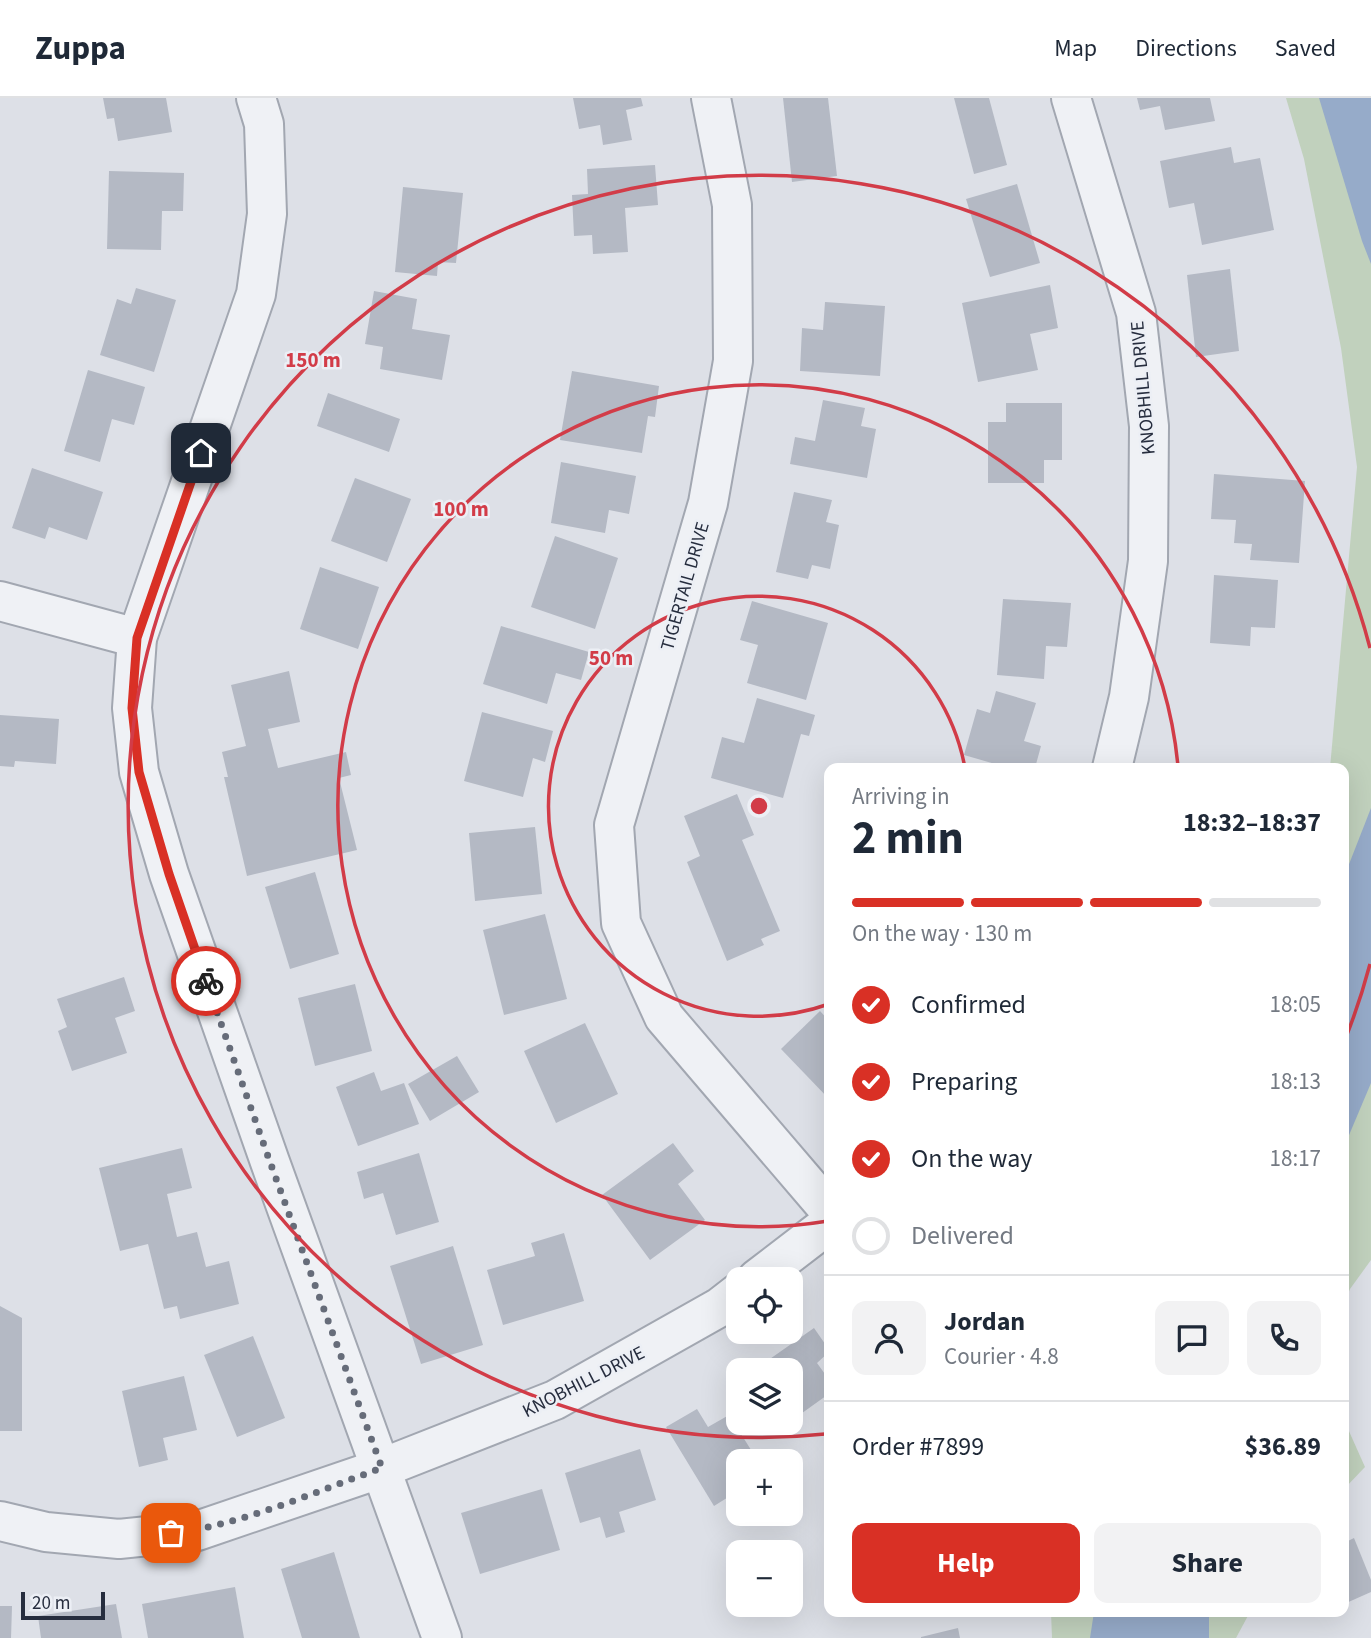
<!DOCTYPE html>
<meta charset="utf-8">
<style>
body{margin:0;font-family:"Source Sans 3",sans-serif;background:#f2f2f3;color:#1f2937;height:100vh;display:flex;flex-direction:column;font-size:26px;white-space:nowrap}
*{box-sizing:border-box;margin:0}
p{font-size:23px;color:#747a83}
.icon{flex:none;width:38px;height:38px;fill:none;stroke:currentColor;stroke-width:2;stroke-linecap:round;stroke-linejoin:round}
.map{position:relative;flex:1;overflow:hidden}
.details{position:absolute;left:824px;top:665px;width:525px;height:854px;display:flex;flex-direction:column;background:#fff;border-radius:14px;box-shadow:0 7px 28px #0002}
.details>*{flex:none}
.fabs{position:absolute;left:726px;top:1169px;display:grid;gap:14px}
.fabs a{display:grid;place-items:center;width:77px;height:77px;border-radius:14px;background:#fff;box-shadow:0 7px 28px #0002;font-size:35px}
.scale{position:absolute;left:21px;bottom:18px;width:84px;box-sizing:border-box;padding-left:7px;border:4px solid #262d3e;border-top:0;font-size:19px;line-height:24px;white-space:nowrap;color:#262d3e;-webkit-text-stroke:5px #eceff5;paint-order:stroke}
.pin{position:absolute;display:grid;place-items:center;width:60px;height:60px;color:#fff;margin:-30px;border-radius:14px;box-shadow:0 4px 10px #0006}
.courier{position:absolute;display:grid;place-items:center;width:70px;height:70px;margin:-35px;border:5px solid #d93025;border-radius:50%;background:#fff;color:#222;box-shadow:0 2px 9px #0007}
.summary em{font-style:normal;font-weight:700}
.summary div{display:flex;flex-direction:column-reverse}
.summary{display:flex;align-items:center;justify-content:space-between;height:119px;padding:0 28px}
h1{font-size:46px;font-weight:700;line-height:52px}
.bar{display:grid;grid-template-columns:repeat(4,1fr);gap:10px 7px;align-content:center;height:84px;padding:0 28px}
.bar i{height:9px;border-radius:5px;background:#e0e1e3}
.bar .current{background:#d93025}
.bar p{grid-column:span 4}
.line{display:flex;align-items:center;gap:18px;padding:0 28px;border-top:2px solid #e0e1e3}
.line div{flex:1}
.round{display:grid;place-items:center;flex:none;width:74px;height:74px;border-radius:14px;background:#f2f2f3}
ol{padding:0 28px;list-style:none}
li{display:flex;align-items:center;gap:21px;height:77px}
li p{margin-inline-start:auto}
li .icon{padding:7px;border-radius:50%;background:#d93025;color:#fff;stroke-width:4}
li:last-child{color:#747a83}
li i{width:38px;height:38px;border:4px solid #e0e1e3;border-radius:50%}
.button{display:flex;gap:14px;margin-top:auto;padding:14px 28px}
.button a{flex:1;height:80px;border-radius:14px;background:#d93025;color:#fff;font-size:28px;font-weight:700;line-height:80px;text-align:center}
.button a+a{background:#f2f2f3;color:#1f2937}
header{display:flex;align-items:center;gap:42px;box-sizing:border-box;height:98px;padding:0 35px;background:#fff;border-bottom:2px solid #e0e1e3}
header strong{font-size:33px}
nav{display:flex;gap:38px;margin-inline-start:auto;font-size:24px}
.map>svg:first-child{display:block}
.green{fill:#c1d1bd}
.water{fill:#96abc9}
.building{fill:#b4b9c4}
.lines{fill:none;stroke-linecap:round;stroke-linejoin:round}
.minor-casing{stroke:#a2a7b1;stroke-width:42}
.minor{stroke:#eff1f5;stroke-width:38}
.done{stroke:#666c79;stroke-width:7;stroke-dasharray:0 12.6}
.route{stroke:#d93025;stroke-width:9}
.ring{fill:none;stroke:#d23c48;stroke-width:3.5}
.labels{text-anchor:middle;stroke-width:5;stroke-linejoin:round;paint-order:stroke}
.street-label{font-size:19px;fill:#262d3e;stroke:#eceff5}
.centre{fill:#d23c48;stroke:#eceff5;stroke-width:3.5}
.ring-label{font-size:21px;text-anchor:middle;font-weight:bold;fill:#d23c48;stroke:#eceff5;stroke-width:5;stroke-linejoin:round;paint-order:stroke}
</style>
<header>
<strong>Zuppa</strong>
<nav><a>Map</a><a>Directions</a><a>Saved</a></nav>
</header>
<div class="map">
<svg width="1371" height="1540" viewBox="0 0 1371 1540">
<rect width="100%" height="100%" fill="#dde0e7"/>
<g class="green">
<path d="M1286 0H1371V1162L1350 1191 1344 1205V670H1330L1357 369 1341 250 1304 61Z"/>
<path d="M1344 1322 1365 1369 1344 1391Z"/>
<path d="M1051 1514H1250L1236 1540H1052Z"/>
</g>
<g class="water">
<path d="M1319 0H1371V166L1362 143Z"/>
<path d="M1371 710V985L1344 1049V779Z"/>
<path d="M1094 1514H1209V1540H1090Z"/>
</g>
<g class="building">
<path d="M103 0H166L172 34 118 43 114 20 107 21Z"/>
<path d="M573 0H641L643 8 626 12 632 42 603 47 600 27 579 31Z"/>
<path d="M783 0H828L837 78 792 84Z"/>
<path d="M954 0H989L1007 67 974 76Z"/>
<path d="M1137 0H1210L1215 23 1165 32 1160 8 1140 12Z"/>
<path d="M1231 49 1234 65 1260 60 1274 132 1202 147 1194 105 1169 110 1160 63Z"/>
<path d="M655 67 658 107 625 110 628 154 593 156 592 137 574 138 572 97 588 96 587 71Z"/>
<path d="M109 73 184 75 183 113H162L161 152 107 151Z"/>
<path d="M1017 86 1040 165 990 179 966 101Z"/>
<path d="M403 89 463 95 456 165 438 164 437 178 395 174Z"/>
<path d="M1230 171 1239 253 1196 259 1187 177Z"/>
<path d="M1050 187 1058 230 1030 236 1038 272 978 284 962 205Z"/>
<path d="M136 190 176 202 154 274 100 257 117 201 131 206Z"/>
<path d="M374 193 417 201 412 231 450 237 442 282 380 271 383 249 365 246Z"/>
<path d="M825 204 885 208 880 278 800 273 802 230 823 232Z"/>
<path d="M88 272 145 289 134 327 112 321 100 364 64 353Z"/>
<path d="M572 273 659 288 655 319 648 318 642 355 560 342Z"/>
<path d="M328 295 400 321 389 354 317 328Z"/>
<path d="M823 302 865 310 861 328 876 331 867 380 790 366 795 339 815 343Z"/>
<path d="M1006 305H1062V362H1044V385H988V324H1006Z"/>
<path d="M561 364 636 378 629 416 609 412 605 435 551 425Z"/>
<path d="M32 370 103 394 87 442 49 429 45 441 12 430Z"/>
<path d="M1214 376 1305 383 1299 465 1250 462 1252 446 1234 445 1236 422 1211 421Z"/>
<path d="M355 380 411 401 387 464 331 443Z"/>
<path d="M794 394 832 402 826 424 839 427 830 471 812 467 808 481 776 474Z"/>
<path d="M555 438 618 460 595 531 531 509Z"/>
<path d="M320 469 379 489 358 551 300 531Z"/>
<path d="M1214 477 1278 482 1275 530 1251 529 1250 548 1210 545Z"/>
<path d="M1003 501 1071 505 1067 549 1046 548 1044 581 997 577Z"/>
<path d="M752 503 828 525 806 602 747 585 758 547 740 542Z"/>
<path d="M501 528 589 554 581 582 556 575 547 606 483 586Z"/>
<path d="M289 573 300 624 268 631 278 670 346 654 351 677 339 680 357 752 247 778 224 679H228L222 654 246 648 231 587Z"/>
<path d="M996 593 1036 605 1024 643 1041 648 1035 670H1009L964 657 977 611 990 615Z"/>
<path d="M757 600 815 617 809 638 801 636 783 700 711 680 722 639 744 645Z"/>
<path d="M482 614 553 633 545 664 533 660 523 699 464 683Z"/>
<path d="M0 617 59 621 56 666 15 663 14 669 0 668Z"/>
<path d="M737 696 754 737 742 742 780 833 761 841 764 847 727 863 687 764 700 758 684 718Z"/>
<path d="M535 729 542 796 475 803 469 735Z"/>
<path d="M315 774 339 856 290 871 265 789Z"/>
<path d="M545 816 567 901 504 917 483 832Z"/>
<path d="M124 879 135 913 115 920 127 955 72 973 58 933 67 929 57 901Z"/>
<path d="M355 886 372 953 315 968 298 900Z"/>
<path d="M820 913 830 924V1002L781 951Z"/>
<path d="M585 925 618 996 556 1025 524 953Z"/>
<path d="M457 958 479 994 430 1023 408 986Z"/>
<path d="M374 974 381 993 404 985 419 1026 358 1048 336 989Z"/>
<path d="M673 1045 694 1073 678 1086 705 1122 650 1162 602 1097Z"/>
<path d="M182 1050 192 1090 167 1096 177 1139 197 1134 206 1169 229 1163 239 1206 180 1221 177 1208 164 1211 148 1146 120 1153 99 1070Z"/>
<path d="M419 1055 439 1124 396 1137 383 1095 364 1101 357 1074Z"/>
<path d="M564 1135 584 1203 503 1227 487 1172 535 1158 531 1145Z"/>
<path d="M453 1148 483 1247 421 1266 390 1168Z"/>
<path d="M0 1208 22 1220V1333H0Z"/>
<path d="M814 1230 830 1253 817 1265 830 1283V1295L791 1323V1272H754Z"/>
<path d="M253 1238 285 1320 237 1339 204 1257Z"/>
<path d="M184 1278 197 1332 163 1340 168 1362 139 1369 122 1293Z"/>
<path d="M697 1311 708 1329 729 1317 758 1363H738V1393L714 1408 666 1329Z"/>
<path d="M767 1325H788L774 1335Z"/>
<path d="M640 1351 656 1402 619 1414 625 1434 606 1440 600 1419 580 1425 565 1375Z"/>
<path d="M542 1391 560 1452 480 1476 461 1415Z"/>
<path d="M1354 1440 1371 1482V1494L1344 1506V1445Z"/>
<path d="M334 1454 360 1540H302L281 1471Z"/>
<path d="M235 1489 244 1540H148L142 1506Z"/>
<path d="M116 1506 122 1540H41L38 1518Z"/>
<path d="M0 1508H12L11 1540H0Z"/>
<path d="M958 1530 960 1540H921V1539Z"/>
</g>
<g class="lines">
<defs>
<g id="minor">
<path d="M256 0 264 26 267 116 256 196 137 540 132 610 139 674 169 776 270 1064 442 1540"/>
<path d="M711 0 732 107 733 263 708 405 614 727 621 825 664 919 830 1113"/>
<path d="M1071 0 1136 215 1149 328 1148 463 1129 599 1112 670"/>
<path d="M0 503 137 540"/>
<path d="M757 1181 830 1125"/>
<path d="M0 1423 46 1434 119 1441 197 1433 382 1370 555 1302 720 1209 738 1195"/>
</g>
</defs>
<use href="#minor" class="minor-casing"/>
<use href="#minor" class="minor"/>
</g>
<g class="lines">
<path class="done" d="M171 1435C240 1428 316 1393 382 1370L270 1064 206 883"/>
<path class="route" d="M201 355 137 540 132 610 139 674 169 776 206 883"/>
</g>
<g class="ring">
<path d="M829 906A210 210 0 1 1 965 670"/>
<path d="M828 1123A421 421 0 1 1 1178 668"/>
<path d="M1370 866A631 631 0 0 1 1344 944M825 1336A631 631 0 1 1 1370 550"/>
</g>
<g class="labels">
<g class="street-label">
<text transform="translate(1142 290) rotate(-95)" y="7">KNOBHILL DRIVE</text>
<text transform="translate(684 488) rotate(-74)" y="7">TIGERTAIL DRIVE</text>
<text transform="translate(583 1283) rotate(-27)" y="7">KNOBHILL DRIVE</text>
</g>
</g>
<circle cx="759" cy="708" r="10" class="centre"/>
<g class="ring-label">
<text x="313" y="269">150 m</text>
<text x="461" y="418">100 m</text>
<text x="611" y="567">50 m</text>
</g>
</svg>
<div class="fabs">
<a><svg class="icon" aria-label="locate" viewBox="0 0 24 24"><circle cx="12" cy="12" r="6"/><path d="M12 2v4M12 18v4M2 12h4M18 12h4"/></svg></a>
<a><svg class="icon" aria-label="layers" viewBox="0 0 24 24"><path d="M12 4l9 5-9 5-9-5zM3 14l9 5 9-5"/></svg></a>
<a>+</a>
<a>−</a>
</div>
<div class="scale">20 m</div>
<div class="pin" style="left:171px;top:1435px;background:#ea580c"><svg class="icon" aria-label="bag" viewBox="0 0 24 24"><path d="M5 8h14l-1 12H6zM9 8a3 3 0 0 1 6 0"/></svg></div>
<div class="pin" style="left:201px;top:355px;background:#1f2937"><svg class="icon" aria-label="home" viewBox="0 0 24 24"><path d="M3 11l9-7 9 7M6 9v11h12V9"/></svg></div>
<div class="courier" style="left:206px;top:883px"><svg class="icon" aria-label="bike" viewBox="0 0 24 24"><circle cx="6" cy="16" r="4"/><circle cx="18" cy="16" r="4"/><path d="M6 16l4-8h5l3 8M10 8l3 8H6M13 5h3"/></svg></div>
<section class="details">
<div class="summary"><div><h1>2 min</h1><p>Arriving in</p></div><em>18:32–18:37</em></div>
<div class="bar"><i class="current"></i><i class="current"></i><i class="current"></i><i></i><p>On the way · 130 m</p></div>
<ol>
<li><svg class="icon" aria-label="check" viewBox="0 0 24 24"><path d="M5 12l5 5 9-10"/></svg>Confirmed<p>18:05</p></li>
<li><svg class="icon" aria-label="check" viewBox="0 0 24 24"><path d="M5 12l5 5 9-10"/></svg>Preparing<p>18:13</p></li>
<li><svg class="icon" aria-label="check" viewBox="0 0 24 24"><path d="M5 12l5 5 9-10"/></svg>On the way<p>18:17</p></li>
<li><i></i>Delivered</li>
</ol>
<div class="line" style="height:126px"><a class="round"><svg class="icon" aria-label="person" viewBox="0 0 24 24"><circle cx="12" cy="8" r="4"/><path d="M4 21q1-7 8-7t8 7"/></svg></a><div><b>Jordan</b><p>Courier · 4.8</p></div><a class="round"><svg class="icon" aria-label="chat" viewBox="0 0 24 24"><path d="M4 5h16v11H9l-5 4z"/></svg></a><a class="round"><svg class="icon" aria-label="phone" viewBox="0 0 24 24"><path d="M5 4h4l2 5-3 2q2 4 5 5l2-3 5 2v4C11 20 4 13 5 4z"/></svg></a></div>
<div class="line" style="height:91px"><div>Order #7899</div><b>$36.89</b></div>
<div class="button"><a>Help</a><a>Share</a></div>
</section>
</div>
